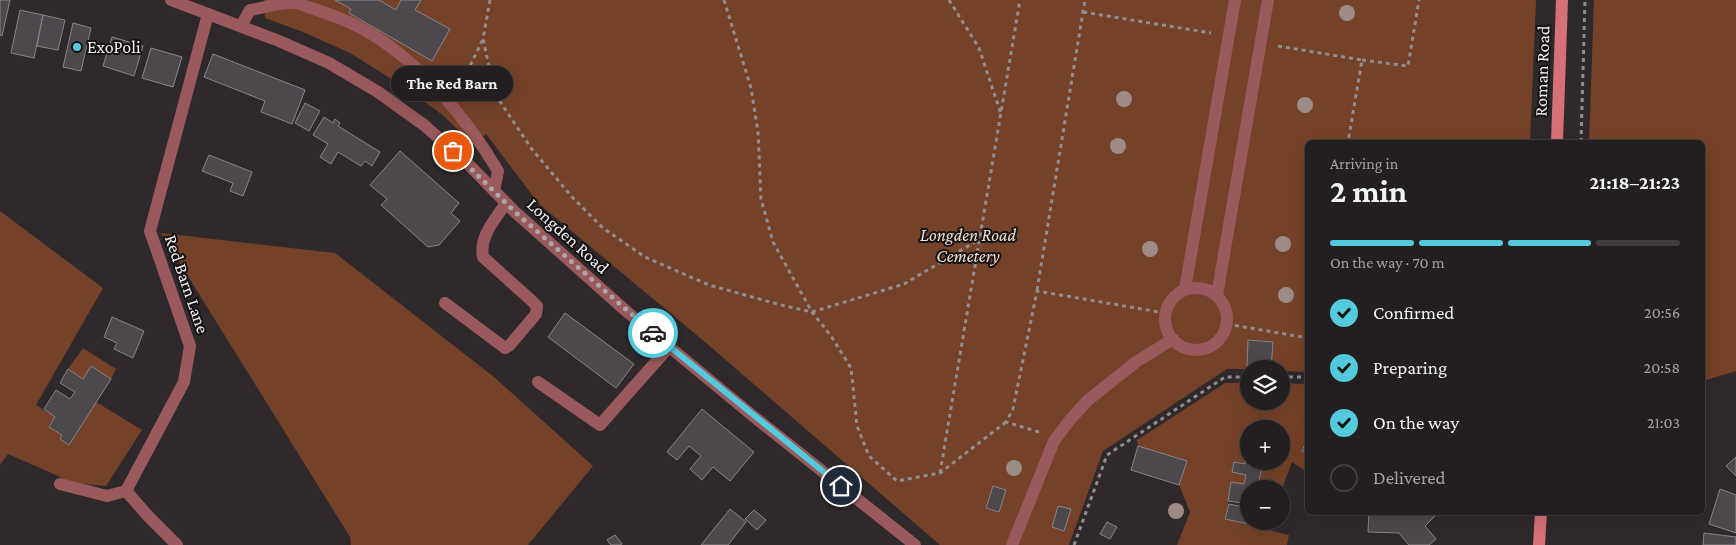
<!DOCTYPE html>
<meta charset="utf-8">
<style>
body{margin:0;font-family:"Crimson Pro",serif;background:#2f2c2e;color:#f1f3f6;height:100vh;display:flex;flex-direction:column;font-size:19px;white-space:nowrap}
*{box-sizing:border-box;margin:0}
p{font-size:16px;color:#a3a2a5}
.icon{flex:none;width:28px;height:28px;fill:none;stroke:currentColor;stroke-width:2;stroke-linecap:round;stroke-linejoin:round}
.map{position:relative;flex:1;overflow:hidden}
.side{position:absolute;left:1305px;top:140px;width:400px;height:375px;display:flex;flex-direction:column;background:#231f21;border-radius:8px;box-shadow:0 5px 20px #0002,0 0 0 1px #403d3f}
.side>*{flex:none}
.fabs{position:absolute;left:1240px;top:360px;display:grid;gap:10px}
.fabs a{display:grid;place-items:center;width:50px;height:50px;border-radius:50%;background:#231f21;box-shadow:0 5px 20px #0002,0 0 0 1px #403d3f;font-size:25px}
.pin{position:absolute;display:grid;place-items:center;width:42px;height:42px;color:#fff;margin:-21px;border:2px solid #fff;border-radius:50%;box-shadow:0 1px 5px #0007}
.courier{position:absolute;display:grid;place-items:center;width:50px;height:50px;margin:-25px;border:4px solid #54cadd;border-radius:50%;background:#fff;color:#222;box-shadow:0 1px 6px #0007}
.bubble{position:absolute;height:35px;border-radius:18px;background:#231f21;box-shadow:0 5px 20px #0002,0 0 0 1px #403d3f;font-size:16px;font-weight:700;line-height:35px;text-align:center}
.head em{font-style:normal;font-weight:700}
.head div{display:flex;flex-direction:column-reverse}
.head{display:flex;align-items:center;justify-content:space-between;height:85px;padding:0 25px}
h1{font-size:32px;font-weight:700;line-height:38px}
.bar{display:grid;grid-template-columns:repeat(4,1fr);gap:8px 5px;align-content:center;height:60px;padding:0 25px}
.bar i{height:6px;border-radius:4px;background:#403d3f}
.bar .active{background:#54cadd}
.bar p{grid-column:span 4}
ol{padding:0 25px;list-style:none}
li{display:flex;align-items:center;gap:15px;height:55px}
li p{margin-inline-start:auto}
li .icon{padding:5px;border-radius:50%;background:#54cadd;color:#111;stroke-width:4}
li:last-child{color:#a3a2a5}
li i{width:28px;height:28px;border:2px solid #403d3f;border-radius:50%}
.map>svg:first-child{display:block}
.green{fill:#744229}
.building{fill:#4c484c;stroke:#888489}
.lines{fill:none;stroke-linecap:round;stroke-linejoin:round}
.path{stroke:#928d8f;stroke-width:3;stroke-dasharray:4 4;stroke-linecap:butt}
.service{stroke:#9a595c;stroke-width:12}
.minor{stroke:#9a595c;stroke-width:12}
.tertiary{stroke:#9a595c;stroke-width:12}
.secondary{stroke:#d77177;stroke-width:12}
.tree{fill:#9c8b87}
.done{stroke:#aca8aa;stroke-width:5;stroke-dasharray:0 9}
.route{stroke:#54cadd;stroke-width:6}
.poi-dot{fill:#54cadd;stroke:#151314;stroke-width:2}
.labels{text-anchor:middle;stroke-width:4;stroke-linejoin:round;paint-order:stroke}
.poi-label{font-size:18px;fill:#f0edee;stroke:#151314;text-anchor:start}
.street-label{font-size:18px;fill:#f0edee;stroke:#151314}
.park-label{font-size:18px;font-style:italic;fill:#f5dcd1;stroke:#151314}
</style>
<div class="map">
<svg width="1736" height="545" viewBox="0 0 1736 545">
<rect width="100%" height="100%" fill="#2f292c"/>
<g class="green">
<path d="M264 0H1536L1530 142H1308L1307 372 1281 371V369H1227L1103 451 1069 545H940L705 342 539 204 486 134 473 145 445 117 409 90 350 53 303 32 265 18Z"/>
<path d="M1594 0H1736V371L1703 381 1702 142H1589Z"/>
<path d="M0 211 103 288 36 405 55 417 49 427 62 435 60 439 69 445 96 402 142 430 106 486 74 483 8 454 0 465Z"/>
<path d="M161 233 335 253 494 377 593 466 528 545H351L350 537Z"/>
<path d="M83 348 116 369 111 379 91 367 83 379 68 369Z"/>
<path d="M1225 383H1249V401H1281V383L1307 384V400L1304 408 1307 410V437L1302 450 1307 453V472L1292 462 1283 486 1259 481 1263 461H1281V429H1249V459L1245 458V464L1234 462 1232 472 1246 475 1244 484 1231 482C1229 495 1228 506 1226 519L1289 535 1287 545H1177L1190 512 1179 485 1187 461 1138 446 1137 440Z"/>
</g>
<g class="building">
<path d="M0 0H10L2 36 0 35Z"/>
<path d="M335 0H379L396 10 401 0H421L415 10 450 29 432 61 349 13 351 9Z"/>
<path d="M20 10 43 15 34 58 11 53Z"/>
<path d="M43 15 65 20 58 50 37 46Z"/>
<path d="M73 23 91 28 81 71 63 67Z"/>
<path d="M112 37 143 46 134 76 103 66Z"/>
<path d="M151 48 182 57 173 87 142 78Z"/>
<path d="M213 54 305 90 292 124 261 112 265 101 204 77Z"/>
<path d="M305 103 320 111 309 131 295 123Z"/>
<path d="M324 117 333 123 335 119 340 123 338 126 380 152 372 166 365 161 361 166 338 152 331 164 320 157 328 144 313 135Z"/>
<path d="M400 151 459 203 451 213 460 221 439 245 428 247 381 205 387 199 370 185Z"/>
<path d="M209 155 252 172 243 196 230 191 233 183 202 171Z"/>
<path d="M565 313 634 364 616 388 548 337Z"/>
<path d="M112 317 144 331 133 358 114 349 117 343 104 337Z"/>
<path d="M1248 340 1273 342 1271 369 1247 367Z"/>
<path d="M91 366 111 379 69 445 60 439 62 435 49 427 55 417 44 409 56 390 70 399 75 392 60 383 68 369 83 379Z"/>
<path d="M702 409 754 452 730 481 713 467 702 480 690 469 701 456 689 446 677 460 667 452Z"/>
<path d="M1308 437V453L1302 451Z"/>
<path d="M1138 446 1187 461 1179 485 1131 470Z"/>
<path d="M1736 457V476L1726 466Z"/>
<path d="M1245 458 1249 459V461H1263L1259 481 1283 486 1281 494V489H1249L1248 504 1228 501 1231 482 1244 484 1246 475 1232 472 1234 462 1245 464Z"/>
<path d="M993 486 1006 490 999 512 986 508Z"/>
<path d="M1720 489 1736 495V533L1709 524Z"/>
<path d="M1229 504 1249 508V524L1225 519Z"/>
<path d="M1058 506 1071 509 1064 531 1052 527Z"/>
<path d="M730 509 746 522 728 545H701Z"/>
<path d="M754 510 766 520 757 530 745 519Z"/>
<path d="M1369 512H1439L1425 526 1436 539 1429 545H1409L1399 533 1368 532Z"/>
<path d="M1107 522 1117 527 1110 539 1100 534Z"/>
<path d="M1704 533 1736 537V545H1703Z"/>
<path d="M615 535 622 544 620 545H611L607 540Z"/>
</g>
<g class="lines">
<g class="path">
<path d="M490 0 483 39 495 94 531 148 572 197 603 228 645 257 709 285 781 305 812 312 904 284 980 239"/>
<path d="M724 0 751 88 758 132 761 199 773 242 812 312 831 336 851 368 857 426 869 456 897 481 940 473 1006 422"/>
<path d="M949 0 979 48 1001 114"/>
<path d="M1083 12 1211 33"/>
<path d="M1278 46 1362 60 1348 142"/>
<path d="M1362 60 1408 66 1419 0"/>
<path d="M460 87 483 39"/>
<path d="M1581 142 1585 0"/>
<path d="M1037 290 1085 0"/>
<path d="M1227 324 1308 338"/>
<path d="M1281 377H1308"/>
<path d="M1039 432 1006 422 1013 409 1037 291 1165 313"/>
<path d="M940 473 1020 0"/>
<path d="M1074 545 1107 455 1225 377H1249"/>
</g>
<g class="service">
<path d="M241 26 250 10C266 8 281 1 297 3 318 11 341 17 361 28 417 58 466 117 498 171L494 191"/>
<circle cx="1196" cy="319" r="31"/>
<path d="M1185 289 1235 0"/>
<path d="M1217 295 1268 0"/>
<path d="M445 303 505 348 510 345 536 314 537 306 532 301 483 257C479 236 495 220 506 203"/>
<path d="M538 382 600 425 669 347"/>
<path d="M126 491 149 517 177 545"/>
<path d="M1012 545 1054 441 1069 421 1087 401 1136 362 1173 339"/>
</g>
<path class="minor" d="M60 484 107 496 126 491 184 382 190 346 150 231 208 14"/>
<path class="tertiary" d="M171 0 279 41 329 63 378 92 424 125 468 164 515 212 626 311 753 416 915 545"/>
<g class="secondary">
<path d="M1557 142 1562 0"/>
<path d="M1539 545 1541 512"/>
</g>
</g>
<g class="tree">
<circle cx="1347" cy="13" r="8"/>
<circle cx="1124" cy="99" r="8"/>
<circle cx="1305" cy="105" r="8"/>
<circle cx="1118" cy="146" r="8"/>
<circle cx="1283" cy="244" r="8"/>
<circle cx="1150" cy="249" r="8"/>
<circle cx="1286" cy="295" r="8"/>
<circle cx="1014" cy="468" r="8"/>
<circle cx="1176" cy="511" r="8"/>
</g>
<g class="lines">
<path class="done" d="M453 151 515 212 653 333"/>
<path class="route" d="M653 333 841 486"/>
</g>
<circle class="poi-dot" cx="77" cy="47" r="5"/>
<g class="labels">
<g class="poi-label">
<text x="87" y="53">ExoPoli</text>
</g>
<g class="street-label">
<text transform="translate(1542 71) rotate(-88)" y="6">Roman Road</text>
<text transform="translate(568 236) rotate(42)" y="6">Longden Road</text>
<text transform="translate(187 284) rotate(71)" y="6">Red Barn Lane</text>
</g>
<g class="park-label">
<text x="968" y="241">Longden Road<tspan x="968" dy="21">Cemetery</tspan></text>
</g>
</g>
</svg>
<div class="fabs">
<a><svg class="icon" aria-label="layers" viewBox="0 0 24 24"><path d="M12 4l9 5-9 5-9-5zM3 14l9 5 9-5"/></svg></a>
<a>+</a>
<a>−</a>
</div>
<div class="pin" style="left:453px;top:151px;background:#ea580c"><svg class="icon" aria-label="bag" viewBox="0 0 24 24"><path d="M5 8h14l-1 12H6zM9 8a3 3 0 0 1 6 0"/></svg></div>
<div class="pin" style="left:841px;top:486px;background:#1f2937"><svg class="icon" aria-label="home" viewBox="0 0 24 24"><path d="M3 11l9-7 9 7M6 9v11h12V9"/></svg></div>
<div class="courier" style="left:653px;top:333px"><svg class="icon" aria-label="car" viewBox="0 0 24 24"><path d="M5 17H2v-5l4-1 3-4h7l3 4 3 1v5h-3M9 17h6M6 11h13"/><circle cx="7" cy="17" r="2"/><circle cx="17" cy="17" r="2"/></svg></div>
<div class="bubble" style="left:391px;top:66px;width:122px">The Red Barn</div>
<section class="side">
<div class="head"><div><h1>2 min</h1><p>Arriving in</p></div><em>21:18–21:23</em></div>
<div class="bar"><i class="active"></i><i class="active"></i><i class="active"></i><i></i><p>On the way · 70 m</p></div>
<ol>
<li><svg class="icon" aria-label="check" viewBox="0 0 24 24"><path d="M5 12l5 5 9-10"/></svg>Confirmed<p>20:56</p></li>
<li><svg class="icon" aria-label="check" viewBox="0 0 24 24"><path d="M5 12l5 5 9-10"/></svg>Preparing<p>20:58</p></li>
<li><svg class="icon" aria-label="check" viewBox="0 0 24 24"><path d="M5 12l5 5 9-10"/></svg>On the way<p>21:03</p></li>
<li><i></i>Delivered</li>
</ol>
</section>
</div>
